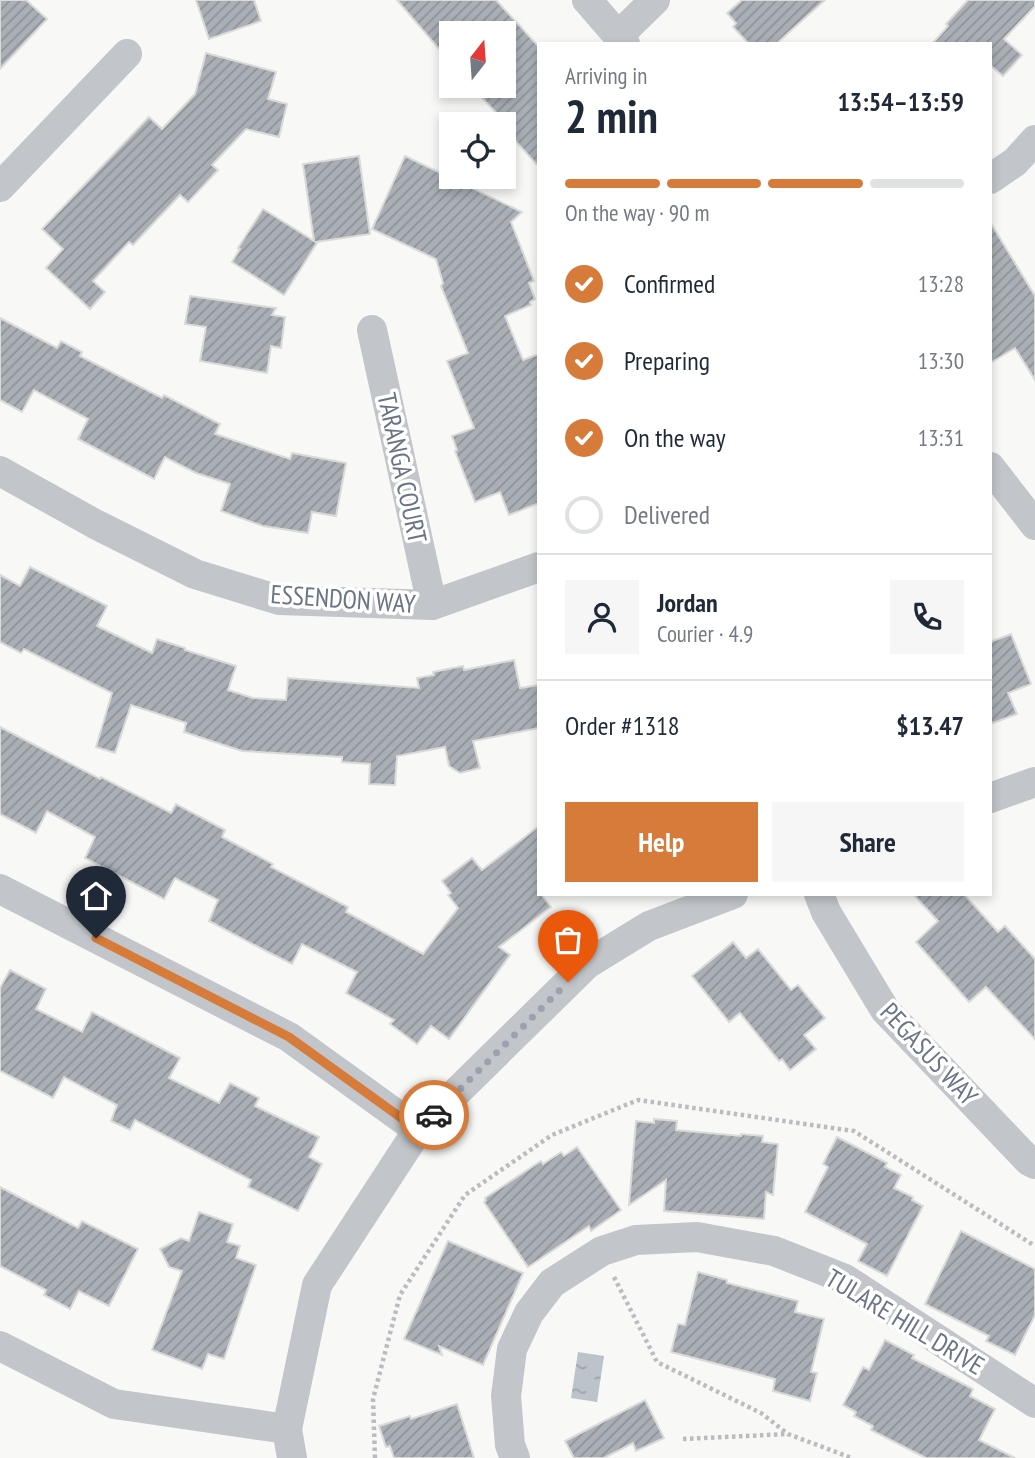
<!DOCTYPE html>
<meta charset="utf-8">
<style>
body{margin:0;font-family:"PT Sans Narrow",sans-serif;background:#f6f6f7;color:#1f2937;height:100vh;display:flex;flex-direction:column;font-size:26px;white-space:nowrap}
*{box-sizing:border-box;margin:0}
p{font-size:23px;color:#747a83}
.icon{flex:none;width:38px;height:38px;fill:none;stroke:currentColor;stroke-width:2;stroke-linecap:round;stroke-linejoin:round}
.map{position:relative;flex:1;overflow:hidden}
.panel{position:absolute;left:537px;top:42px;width:455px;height:854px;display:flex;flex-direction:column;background:#fff;border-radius:0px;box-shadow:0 4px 10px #0003}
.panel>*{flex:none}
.needle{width:46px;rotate:17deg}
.controls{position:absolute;left:439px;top:21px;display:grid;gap:14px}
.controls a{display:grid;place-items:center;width:77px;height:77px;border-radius:0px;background:#fff;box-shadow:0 4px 10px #0003;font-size:35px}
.pin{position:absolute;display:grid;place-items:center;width:60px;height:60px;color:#fff;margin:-72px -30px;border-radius:50% 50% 50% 0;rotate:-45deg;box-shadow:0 0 7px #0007}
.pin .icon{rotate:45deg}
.courier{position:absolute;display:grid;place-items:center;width:70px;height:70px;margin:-35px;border:5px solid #d67b39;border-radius:50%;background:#fff;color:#222;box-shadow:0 2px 9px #0007}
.head em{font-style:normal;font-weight:800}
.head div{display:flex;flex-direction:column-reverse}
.head{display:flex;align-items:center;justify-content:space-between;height:119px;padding:0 28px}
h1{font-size:46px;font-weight:800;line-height:52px}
.bar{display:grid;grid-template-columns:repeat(4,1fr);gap:10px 7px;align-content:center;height:84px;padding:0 28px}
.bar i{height:9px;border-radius:5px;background:#e0e1e3}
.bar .current{background:#d67b39}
.bar p{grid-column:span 4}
.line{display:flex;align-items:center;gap:18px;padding:0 28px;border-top:2px solid #e0e1e3}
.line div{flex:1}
.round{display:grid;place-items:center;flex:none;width:74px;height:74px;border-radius:0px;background:#f6f6f7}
ol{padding:0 28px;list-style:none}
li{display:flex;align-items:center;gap:21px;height:77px}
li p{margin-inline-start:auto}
li .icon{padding:7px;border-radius:50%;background:#d67b39;color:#fff;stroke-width:4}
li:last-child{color:#747a83}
li i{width:38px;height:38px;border:4px solid #e0e1e3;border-radius:50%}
.button{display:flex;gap:14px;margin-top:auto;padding:14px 28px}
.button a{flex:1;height:80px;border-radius:0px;background:#d67b39;color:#fff;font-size:28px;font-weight:800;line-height:80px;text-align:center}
.button a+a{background:#f6f6f7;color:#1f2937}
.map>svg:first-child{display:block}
.water{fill:url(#water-ripples)}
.building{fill:url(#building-hatch);stroke:#dadad9;stroke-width:2}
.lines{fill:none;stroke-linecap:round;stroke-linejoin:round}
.path{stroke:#babcbf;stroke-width:4.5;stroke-dasharray:3.5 3.5;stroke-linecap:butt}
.street{stroke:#c2c5c9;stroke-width:30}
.done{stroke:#9ca2ad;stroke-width:7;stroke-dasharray:0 12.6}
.route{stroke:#d67b39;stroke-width:9}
.labels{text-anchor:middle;stroke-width:7;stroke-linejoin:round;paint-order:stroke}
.street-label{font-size:26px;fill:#6a7485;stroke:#fff}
</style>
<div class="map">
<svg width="1035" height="1458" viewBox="0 0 1035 1458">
<defs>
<pattern id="water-ripples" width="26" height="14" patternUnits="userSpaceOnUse" patternTransform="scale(1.75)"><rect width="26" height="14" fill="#bcc3ca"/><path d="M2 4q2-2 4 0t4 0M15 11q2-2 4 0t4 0" fill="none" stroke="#9da3aa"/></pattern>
<pattern id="building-hatch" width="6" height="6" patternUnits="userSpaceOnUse" patternTransform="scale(1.75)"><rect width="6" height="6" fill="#aaafb6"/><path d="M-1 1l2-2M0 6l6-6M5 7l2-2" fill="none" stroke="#8e939a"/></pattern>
</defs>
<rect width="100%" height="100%" fill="#f8f8f6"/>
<path class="water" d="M578 1352 604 1356 597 1402 571 1398Z"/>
<g class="building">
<path d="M0 0H26L47 19 0 69Z"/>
<path d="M196 0H254L261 21 209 39Z"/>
<path d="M397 0H496L539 47V167L504 128V124H502L505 122 471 86H504V33H452V64Z"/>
<path d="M742 0H825L776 44H749L733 27 736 23 727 13Z"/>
<path d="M968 0H1035V6L1004 39 1022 55 1003 76 990 65V44H932L948 26 946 24Z"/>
<path d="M206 53 276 72 268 99 287 104 279 137 246 129 212 165 218 170 188 202 180 195 133 245 129 242 93 281 105 292 90 309 46 268 63 249 42 229 149 117 162 129 195 94Z"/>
<path d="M359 156 370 234 316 242 317 243 284 295 232 262 240 249 238 248 263 209 314 241 303 164Z"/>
<path d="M405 156 522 212 511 222 534 281 529 283 535 299 530 302 531 305 505 316 523 360 539 354V503L509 515 500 492 475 502 455 451 457 450 452 436 474 428 447 361 468 353 441 286 443 283 436 259 372 229Z"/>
<path d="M990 222 1035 296V380L1015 348 990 363Z"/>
<path d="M190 296 276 308 272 315 285 317 281 348 271 346 267 373 200 361 206 327 185 324Z"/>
<path d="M0 318 57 348 61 341 82 352 80 356 162 398 164 395 220 424 215 434 290 459 292 453 346 463 336 516 312 512 308 533 263 526 221 511 230 484 196 473 165 457 154 479 78 439 88 419 34 390 22 412 0 400Z"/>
<path d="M30 567 107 606 97 626 152 653 157 639 185 648V650L236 666 228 690 253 698 286 700 288 678 419 688 417 678 434 675 433 672 463 666 464 670 514 660 520 688 539 685V728L473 741 480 768 460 773 449 766 445 747 397 756 395 785 369 784 370 764 342 762V757L242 751 184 732 186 723 131 705 115 753 96 747 112 693 24 649 21 653 0 642V575L20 586Z"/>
<path d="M1011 634 1031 684 1008 693 1017 714 990 724V642Z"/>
<path d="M0 727 100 779 101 777 171 813 176 804 225 830 222 837 273 864 271 867 348 907 346 912 423 954 458 908 448 895 451 893 442 881 472 858 482 870 539 826V894H541L551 907 499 947 510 955 449 1039 431 1026 417 1044 390 1024 394 1020 346 993 357 972 302 944 292 964 264 950 209 921 218 900 175 878 164 899 85 858 95 837 47 811 36 833 0 814Z"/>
<path d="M913 894H964L998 932 1005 926 1035 959V1039L986 987 969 1002 916 942 938 921Z"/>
<path d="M733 942 746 958 758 949 791 990 798 985 825 1018 804 1035 816 1049 790 1070 782 1059 779 1061 740 1013 729 1022 692 976Z"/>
<path d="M10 970 46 989 36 1009 82 1032 92 1012 180 1058 169 1078 219 1103 230 1083 259 1098 255 1106 319 1137 309 1157 322 1164 298 1211 248 1187 251 1180 135 1120 130 1130 111 1121 117 1105 64 1077 53 1098 0 1071V988Z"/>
<path d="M654 1119 677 1121 676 1130 741 1136V1134L763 1136 762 1142 778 1144 773 1195 766 1192 764 1219 664 1211 666 1180 629 1205 636 1121 654 1123Z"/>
<path d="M837 1137 887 1163 885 1167 901 1175 894 1188 913 1197 912 1200 923 1206 887 1276 858 1261 867 1244 805 1212 828 1167 823 1164Z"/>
<path d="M577 1147 621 1210 591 1231 589 1226 528 1267 484 1202 486 1200 485 1198 541 1161 543 1164 561 1152 564 1156Z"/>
<path d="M0 1187 78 1228 82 1221 138 1249 109 1306 79 1291 70 1309 44 1295 46 1290 0 1266Z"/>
<path d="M199 1212 233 1224 227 1242 240 1246 236 1258 256 1265 224 1359 208 1354 202 1369 152 1350 182 1271 169 1267 160 1249 181 1238 189 1241Z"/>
<path d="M961 1231 1035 1269V1315L1015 1355 986 1341 989 1336 925 1304Z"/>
<path d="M448 1241 523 1273 483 1365 439 1346 442 1355 404 1339Z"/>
<path d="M698 1272 727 1280V1283L798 1301 795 1312 824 1319 811 1372 817 1373 810 1401 773 1391 775 1379 671 1352 678 1324 685 1325Z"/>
<path d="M885 1340 914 1355 912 1358 973 1389 970 1396 995 1409 979 1440 1015 1458H926L871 1430 873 1426 854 1416 856 1412 843 1405 863 1367 869 1370Z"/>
<path d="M645 1400 664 1438 636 1451 633 1443 604 1458H574L565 1441Z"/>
<path d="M457 1404 474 1458H394L390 1446 386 1447 379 1426 410 1416 411 1419Z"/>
</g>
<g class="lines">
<g class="path">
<path d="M614 1277 657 1362 761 1413 788 1434 852 1458"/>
<path d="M683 1439 787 1434"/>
<path d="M375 1458 373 1399 400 1295 465 1195 552 1135 638 1100 854 1131 1035 1246"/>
</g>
<g class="street">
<path d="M587 0 625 44"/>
<path d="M618 36 655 0"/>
<path d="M990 179 1015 162 1035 140"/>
<path d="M0 187 127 54"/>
<path d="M372 330 432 605"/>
<path d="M990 467 1035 525"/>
<path d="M0 471 95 524 195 574 279 600 432 605 539 567"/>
<path d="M990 798 1035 782"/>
<path d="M0 889 289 1037 418 1130"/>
<path d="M819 894 826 912 885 1010 1029 1161 1035 1164"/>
<path d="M0 1346 114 1404 287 1429"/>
<path d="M292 1458 287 1429 317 1285 418 1130 587 964 649 926 733 894"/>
<path d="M515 1458 510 1445 506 1396 512 1349 529 1313 552 1283 602 1251 636 1240 697 1237 774 1251 845 1279 1035 1403"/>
</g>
</g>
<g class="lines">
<path class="done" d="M434 1115 568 982"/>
<path class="route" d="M96 938 289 1037 418 1130 434 1115"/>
</g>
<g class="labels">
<g class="street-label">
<text transform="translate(402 468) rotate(78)" y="9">TARANGA COURT</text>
<text transform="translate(343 599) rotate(4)" y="9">ESSENDON WAY</text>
<text transform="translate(929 1054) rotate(47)" y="9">PEGASUS WAY</text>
<text transform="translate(905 1322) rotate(31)" y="9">TULARE HILL DRIVE</text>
</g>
</g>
</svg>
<div class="controls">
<a><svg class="needle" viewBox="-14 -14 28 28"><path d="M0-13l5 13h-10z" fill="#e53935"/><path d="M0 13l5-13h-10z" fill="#747a83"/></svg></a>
<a><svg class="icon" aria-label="locate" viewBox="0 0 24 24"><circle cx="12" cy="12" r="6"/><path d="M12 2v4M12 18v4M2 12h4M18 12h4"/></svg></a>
</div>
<div class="pin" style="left:568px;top:982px;background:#ea580c"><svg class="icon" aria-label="bag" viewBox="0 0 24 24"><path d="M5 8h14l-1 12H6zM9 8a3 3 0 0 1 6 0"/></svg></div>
<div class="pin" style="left:96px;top:938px;background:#1f2937"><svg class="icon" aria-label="home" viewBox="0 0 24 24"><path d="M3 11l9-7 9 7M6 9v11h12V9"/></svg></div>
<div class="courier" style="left:434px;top:1115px"><svg class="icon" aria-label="car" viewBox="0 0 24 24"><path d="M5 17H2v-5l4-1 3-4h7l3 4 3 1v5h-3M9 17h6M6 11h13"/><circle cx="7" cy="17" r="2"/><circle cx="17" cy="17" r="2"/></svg></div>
<section class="panel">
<div class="head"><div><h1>2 min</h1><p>Arriving in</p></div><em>13:54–13:59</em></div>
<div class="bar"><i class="current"></i><i class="current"></i><i class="current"></i><i></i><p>On the way · 90 m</p></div>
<ol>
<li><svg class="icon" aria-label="check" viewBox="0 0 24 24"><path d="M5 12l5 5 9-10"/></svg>Confirmed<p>13:28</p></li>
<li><svg class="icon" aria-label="check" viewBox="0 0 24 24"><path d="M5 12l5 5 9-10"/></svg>Preparing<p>13:30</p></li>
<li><svg class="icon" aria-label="check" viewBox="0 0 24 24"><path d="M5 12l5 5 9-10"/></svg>On the way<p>13:31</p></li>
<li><i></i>Delivered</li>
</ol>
<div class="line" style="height:126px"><a class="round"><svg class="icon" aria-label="person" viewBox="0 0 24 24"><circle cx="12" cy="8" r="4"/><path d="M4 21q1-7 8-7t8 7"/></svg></a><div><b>Jordan</b><p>Courier · 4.9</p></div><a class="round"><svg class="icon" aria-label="phone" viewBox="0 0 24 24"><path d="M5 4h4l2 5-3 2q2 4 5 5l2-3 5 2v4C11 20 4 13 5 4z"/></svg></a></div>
<div class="line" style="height:91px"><div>Order #1318</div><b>$13.47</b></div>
<div class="button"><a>Help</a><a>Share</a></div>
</section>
</div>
